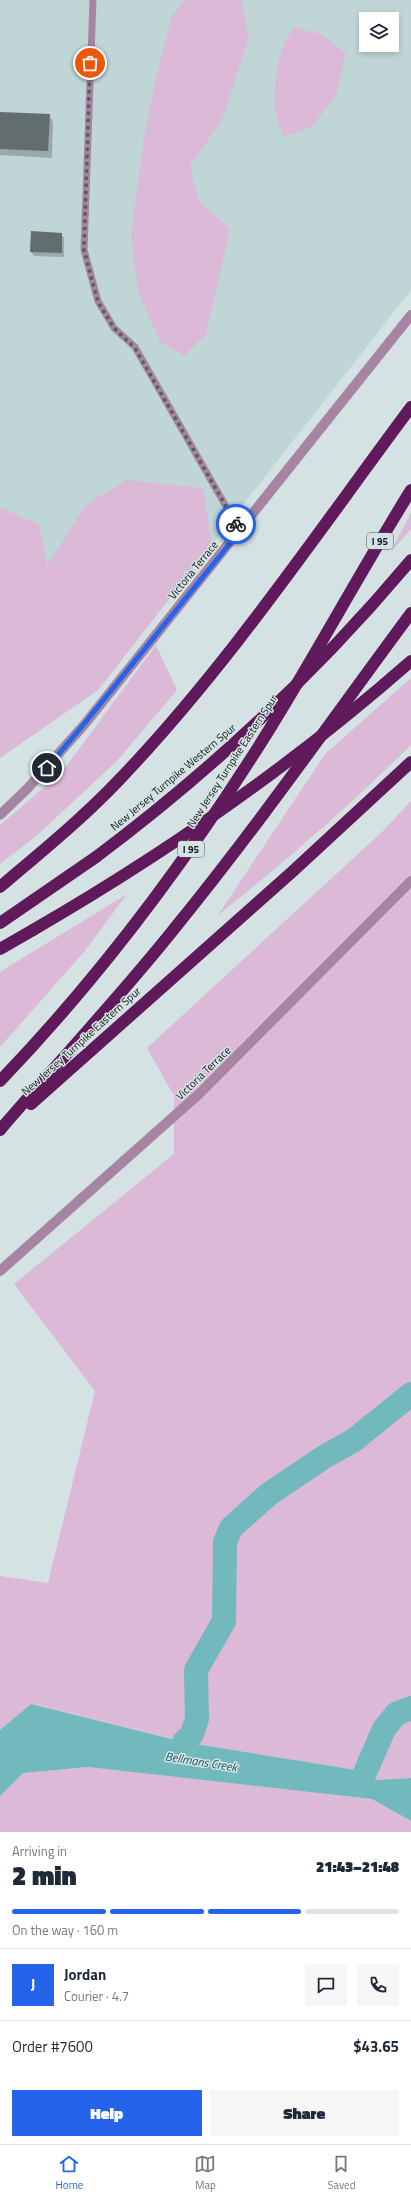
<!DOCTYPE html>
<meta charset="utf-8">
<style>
body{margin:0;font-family:"Titillium Web",sans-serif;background:#f6f6f7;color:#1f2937;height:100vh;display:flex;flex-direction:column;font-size:15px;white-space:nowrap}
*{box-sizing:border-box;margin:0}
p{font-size:13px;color:#747a83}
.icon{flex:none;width:22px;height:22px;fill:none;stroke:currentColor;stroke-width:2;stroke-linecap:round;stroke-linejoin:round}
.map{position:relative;height:1832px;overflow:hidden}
.sheet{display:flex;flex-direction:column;background:#fff;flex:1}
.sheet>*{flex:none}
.buttons{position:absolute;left:359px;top:12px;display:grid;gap:8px}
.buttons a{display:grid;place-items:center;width:40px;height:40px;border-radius:0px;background:#fff;box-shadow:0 2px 6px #0003;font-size:20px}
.pin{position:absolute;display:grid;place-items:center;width:34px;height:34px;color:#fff;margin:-17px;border:2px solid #fff;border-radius:50%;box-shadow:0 1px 4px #0007}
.courier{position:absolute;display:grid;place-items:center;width:40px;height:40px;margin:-20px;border:3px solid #2563eb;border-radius:50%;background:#fff;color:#222;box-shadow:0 1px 5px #0007}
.head em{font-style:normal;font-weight:800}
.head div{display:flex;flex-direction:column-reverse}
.head{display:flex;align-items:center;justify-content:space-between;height:68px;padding:0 12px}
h1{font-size:26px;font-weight:800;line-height:30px}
.bar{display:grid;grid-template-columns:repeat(4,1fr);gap:6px 4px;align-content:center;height:48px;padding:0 12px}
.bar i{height:5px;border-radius:3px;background:#e0e1e3}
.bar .on{background:#2563eb}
.bar p{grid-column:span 4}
.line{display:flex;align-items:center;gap:10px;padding:0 12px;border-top:1px solid #e0e1e3}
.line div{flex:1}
.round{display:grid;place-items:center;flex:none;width:42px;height:42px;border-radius:0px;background:#f6f6f7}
.button{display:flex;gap:8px;margin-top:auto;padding:8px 12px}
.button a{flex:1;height:46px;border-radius:0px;background:#2563eb;color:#fff;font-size:16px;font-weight:800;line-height:46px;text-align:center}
.button a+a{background:#f6f6f7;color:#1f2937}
.tab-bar{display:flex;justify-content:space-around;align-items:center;height:56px;border-top:1px solid #e0e1e3;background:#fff;font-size:11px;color:#747a83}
.tab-bar a{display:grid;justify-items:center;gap:2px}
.tab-bar .on{color:#2563eb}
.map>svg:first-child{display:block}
.built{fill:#bfd5d6;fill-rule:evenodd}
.green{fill:#dcb9d7}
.water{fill:#72b9bd}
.shadow{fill:#0003}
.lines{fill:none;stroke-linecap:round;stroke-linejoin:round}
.river{stroke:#72b9bd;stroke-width:24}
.building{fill:#616d6e}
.lane{stroke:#a785a2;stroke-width:7}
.street{stroke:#a785a2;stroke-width:10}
.highway{stroke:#60195b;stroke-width:12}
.highway-bridge{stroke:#60195b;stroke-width:12}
.done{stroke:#575f60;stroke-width:4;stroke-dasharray:0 7.2}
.route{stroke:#2563eb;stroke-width:5}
.labels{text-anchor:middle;stroke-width:3;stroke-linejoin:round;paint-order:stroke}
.shield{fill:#d4e2e3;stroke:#4e5556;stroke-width:1}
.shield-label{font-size:10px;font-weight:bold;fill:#141919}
.street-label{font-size:11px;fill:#141919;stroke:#d4e2e3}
.water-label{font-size:12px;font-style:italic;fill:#19565a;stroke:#d4e2e3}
</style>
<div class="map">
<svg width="411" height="1832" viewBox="0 0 411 1832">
<rect width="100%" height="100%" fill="#d4e2e3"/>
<path class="built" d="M0 0H411V290L98 690 0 680ZM366 19H392V45H366Z"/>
<g class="green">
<path d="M185 0H241L249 37 222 120 190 165 198 201 230 229 206 334 184 356 160 342 138 290 131 237 145 131 159 66 172 16Z"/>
<path d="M295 27 322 35 346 53 336 96 311 127 284 137C281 129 276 121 276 113 273 85 276 49 295 27Z"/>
<path d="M126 480 203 488 212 544 98 690 0 758V508L39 524 47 566 85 506Z"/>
<path d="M411 512V529L391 552Z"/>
<path d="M156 645 177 690 117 761 35 837 0 864V825L62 772Z"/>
<path d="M411 678V745C350 805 286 861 218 915L325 754Z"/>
<path d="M411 801V1778L373 1780 356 1770 183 1742 32 1704 0 1730V1576L48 1583 95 1391 14 1284 174 1154V1096L147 1048 383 831Z"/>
<path d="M127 894 84 952 0 1047V972Z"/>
<path d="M88 1767 372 1799 411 1821V1832H0V1796L23 1773Z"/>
</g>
<path class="water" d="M31 1704 183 1742 356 1770 373 1780 411 1778V1821L372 1799 88 1767 23 1773 0 1796V1730Z"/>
<g class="shadow">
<path d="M0 113 49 115 53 122 52 158 0 155Z"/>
<path d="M32 232 61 234 64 238V257L34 256 31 252Z"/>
</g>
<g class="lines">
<g class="river">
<path d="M184 1742 192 1734 197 1719 196 1670 224 1621 225 1542 231 1528 269 1494 324 1457 354 1440 411 1394"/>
<path d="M364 1775 384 1729 396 1714 411 1708"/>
</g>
</g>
<g class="building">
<path d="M0 112 50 114 48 151 0 149Z"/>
<path d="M31 231 62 233V253L30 252Z"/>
</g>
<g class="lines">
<path class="lane" d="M93 0 84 250 98 301 114 328 135 347 240 531"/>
<g class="street">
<path d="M0 815 28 788 84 725 411 315"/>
<path d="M0 1271 199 1094 411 881"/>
</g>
<g class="highway">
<path d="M0 887C41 852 82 819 119 780 228 666 317 533 411 407"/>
<path d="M0 923 96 857"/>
<path d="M0 949 33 930"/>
<path d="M0 1081C102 975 191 855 269 730 318 651 362 569 411 490"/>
<path d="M31 1104 292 872 411 762"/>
<path d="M0 1130C59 1061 122 995 178 924 260 823 334 717 411 613"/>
</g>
<g class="highway-bridge">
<path d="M96 857C212 770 318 671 411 560"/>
<path d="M33 930C168 852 294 764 411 661"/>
</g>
</g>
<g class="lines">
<path class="done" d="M90 63 84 250 98 302 114 328 135 348 236 524"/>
<path class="route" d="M47 768 84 724 240 531 236 524"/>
</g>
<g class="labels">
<g class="shield">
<rect x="367" y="533" width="26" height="16" rx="3"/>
<rect x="178" y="841" width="26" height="16" rx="3"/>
</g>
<g class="shield-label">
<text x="380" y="545">I 95</text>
<text x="191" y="853">I 95</text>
</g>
<g class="street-label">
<text transform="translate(193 570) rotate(-51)" y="4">Victoria Terrace</text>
<text transform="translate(232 761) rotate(-57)" y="4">New Jersey Turnpike Eastern Spur</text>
<text transform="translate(173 777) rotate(-40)" y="4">New Jersey Turnpike Western Spur</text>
<text transform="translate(81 1041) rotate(-42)" y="4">New Jersey Turnpike Eastern Spur</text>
<text transform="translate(203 1073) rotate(-44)" y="4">Victoria Terrace</text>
</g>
<g class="water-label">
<text transform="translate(201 1762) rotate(9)" y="4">Bellmans Creek</text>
</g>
</g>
</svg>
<div class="buttons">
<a><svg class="icon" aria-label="layers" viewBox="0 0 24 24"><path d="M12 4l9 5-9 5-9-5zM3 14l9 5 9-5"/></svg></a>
</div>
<div class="pin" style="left:90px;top:63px;background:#ea580c"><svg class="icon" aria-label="bag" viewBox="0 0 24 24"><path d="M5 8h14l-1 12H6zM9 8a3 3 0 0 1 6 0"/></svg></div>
<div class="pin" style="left:47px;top:768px;background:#1f2937"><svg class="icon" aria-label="home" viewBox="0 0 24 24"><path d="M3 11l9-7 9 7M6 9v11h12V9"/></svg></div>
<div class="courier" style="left:236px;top:524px"><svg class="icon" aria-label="bike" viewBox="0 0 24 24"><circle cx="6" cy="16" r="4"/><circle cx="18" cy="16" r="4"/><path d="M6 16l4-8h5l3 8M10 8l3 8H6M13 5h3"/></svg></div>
</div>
<section class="sheet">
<div class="head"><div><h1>2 min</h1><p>Arriving in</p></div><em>21:43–21:48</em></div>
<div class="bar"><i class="on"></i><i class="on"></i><i class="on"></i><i></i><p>On the way · 160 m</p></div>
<div class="line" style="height:72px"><b class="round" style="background:#2563eb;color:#fff">J</b><div><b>Jordan</b><p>Courier · 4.7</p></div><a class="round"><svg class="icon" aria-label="chat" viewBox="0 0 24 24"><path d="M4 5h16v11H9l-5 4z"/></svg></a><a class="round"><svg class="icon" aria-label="phone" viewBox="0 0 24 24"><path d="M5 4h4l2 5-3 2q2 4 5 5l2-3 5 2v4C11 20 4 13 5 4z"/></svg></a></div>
<div class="line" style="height:52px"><div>Order #7600</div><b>$43.65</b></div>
<div class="button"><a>Help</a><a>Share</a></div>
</section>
<nav class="tab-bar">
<a class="on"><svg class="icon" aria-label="home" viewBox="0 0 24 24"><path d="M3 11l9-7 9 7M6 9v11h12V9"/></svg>Home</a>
<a><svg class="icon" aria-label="map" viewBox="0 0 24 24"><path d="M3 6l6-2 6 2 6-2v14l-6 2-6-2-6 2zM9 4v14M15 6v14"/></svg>Map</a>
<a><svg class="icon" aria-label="saved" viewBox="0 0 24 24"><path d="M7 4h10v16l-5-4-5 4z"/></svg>Saved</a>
</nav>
